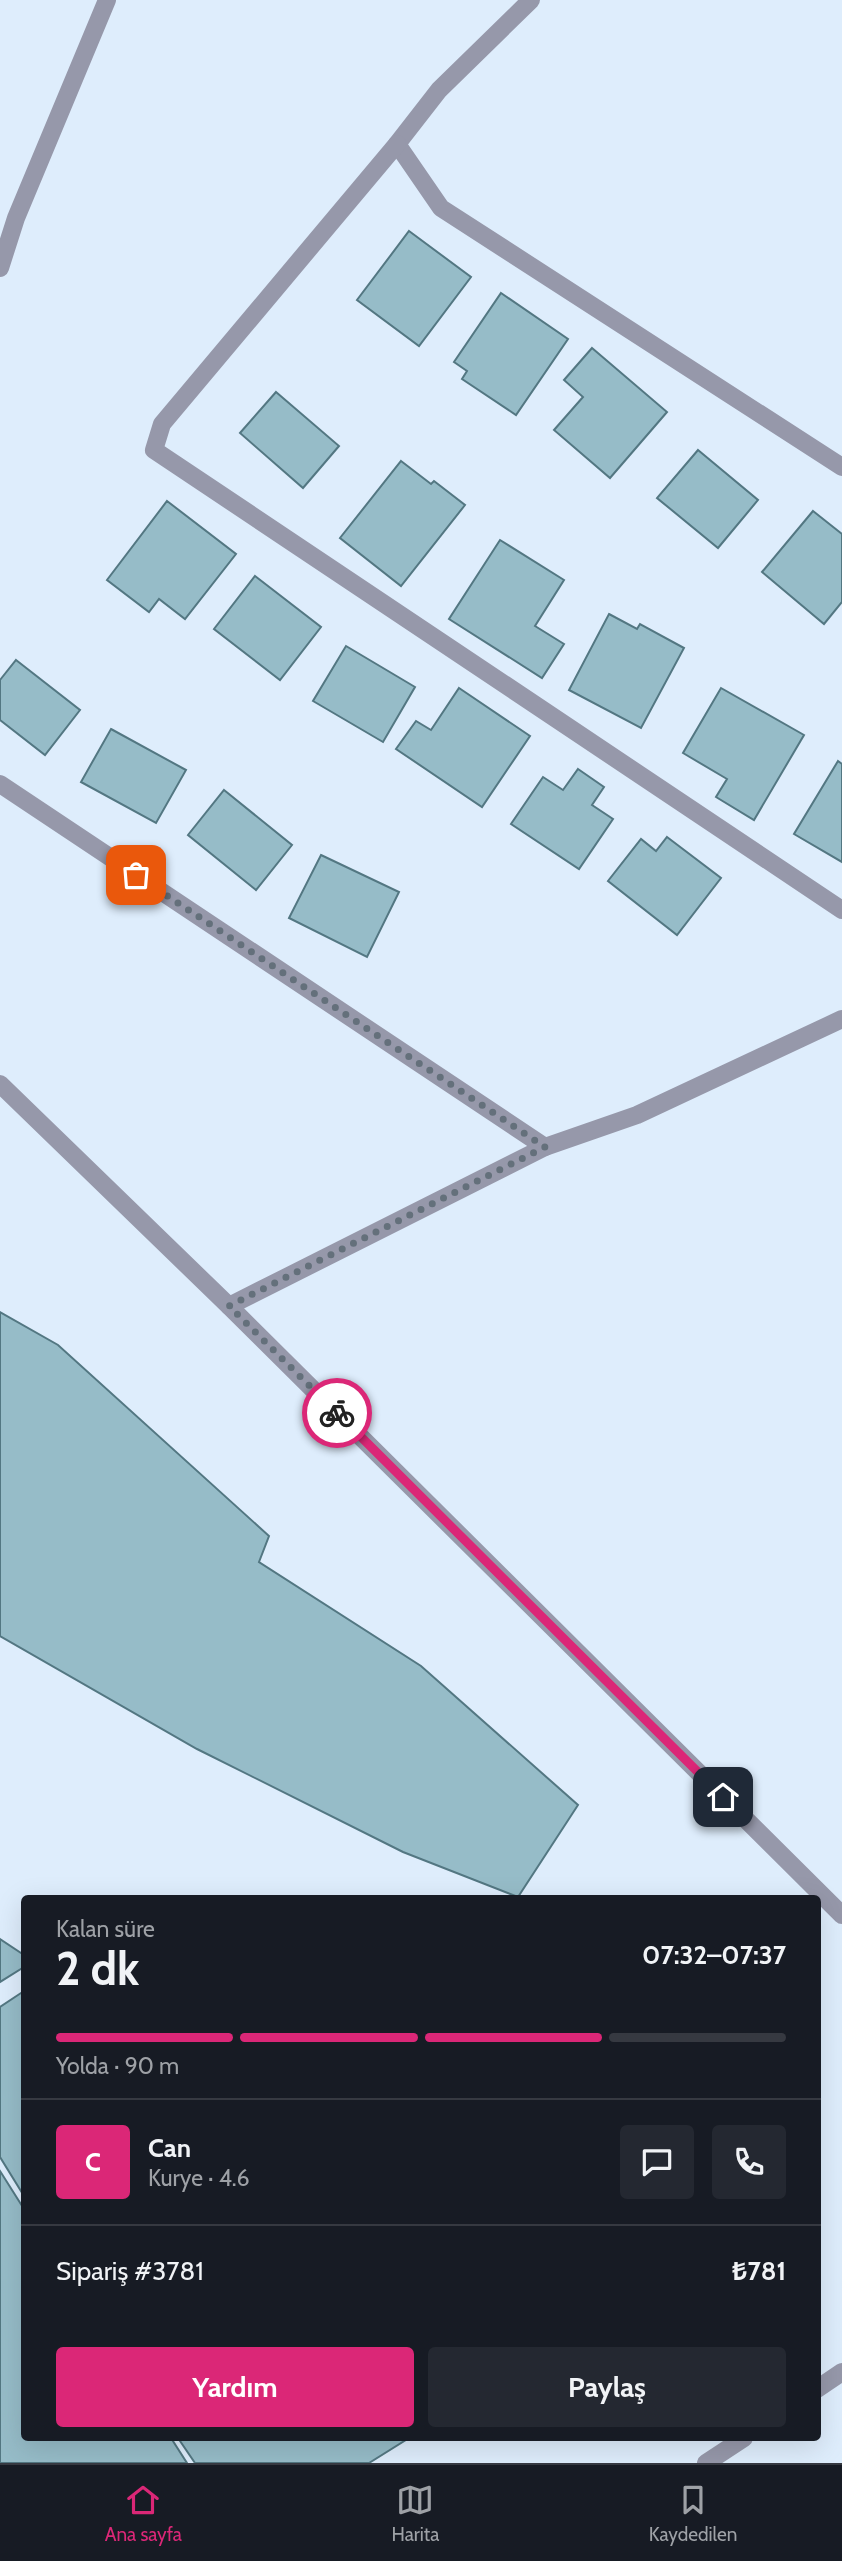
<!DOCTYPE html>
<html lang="tr">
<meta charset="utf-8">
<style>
body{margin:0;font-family:Cabin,sans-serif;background:#242831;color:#f1f3f6;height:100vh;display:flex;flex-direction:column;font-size:26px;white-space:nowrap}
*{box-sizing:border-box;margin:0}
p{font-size:23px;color:#9ea1a6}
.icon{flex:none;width:38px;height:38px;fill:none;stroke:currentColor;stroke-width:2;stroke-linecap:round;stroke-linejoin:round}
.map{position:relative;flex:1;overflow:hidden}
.sheet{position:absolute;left:21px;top:1895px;width:800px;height:546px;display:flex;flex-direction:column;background:#171b24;border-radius:7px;box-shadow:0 7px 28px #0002}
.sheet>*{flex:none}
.pin{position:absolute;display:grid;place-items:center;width:60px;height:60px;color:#fff;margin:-30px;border-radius:14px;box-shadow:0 4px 10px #0006}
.courier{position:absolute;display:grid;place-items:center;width:70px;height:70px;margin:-35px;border:5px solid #db2777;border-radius:50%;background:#fff;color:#222;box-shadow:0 2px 9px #0007}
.head em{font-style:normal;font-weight:700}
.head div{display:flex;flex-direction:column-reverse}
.head{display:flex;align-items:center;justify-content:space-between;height:119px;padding:0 35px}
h1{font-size:46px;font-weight:700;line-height:52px}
.bar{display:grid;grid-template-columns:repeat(4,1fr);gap:10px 7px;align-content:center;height:84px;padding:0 35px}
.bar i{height:9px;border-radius:5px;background:#363941}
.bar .on{background:#db2777}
.bar p{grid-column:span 4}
.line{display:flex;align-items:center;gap:18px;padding:0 35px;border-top:2px solid #363941}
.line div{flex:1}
.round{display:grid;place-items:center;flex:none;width:74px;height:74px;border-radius:7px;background:#242831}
.cta{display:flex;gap:14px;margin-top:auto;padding:14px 35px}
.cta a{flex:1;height:80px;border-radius:7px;background:#db2777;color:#fff;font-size:28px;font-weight:700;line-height:80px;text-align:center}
.cta a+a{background:#242831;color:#f1f3f6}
.tab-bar{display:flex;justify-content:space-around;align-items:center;height:98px;border-top:2px solid #363941;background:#171b24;font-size:19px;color:#9ea1a6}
.tab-bar a{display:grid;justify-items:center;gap:4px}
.tab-bar .on{color:#db2777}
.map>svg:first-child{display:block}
.building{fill:#96bcc8;stroke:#537782;stroke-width:2}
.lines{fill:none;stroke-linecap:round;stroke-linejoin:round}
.minor{stroke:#9698aa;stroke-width:18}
.done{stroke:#64707b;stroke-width:7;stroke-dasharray:0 12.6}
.route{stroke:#db2777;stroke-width:9}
</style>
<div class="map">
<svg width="842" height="2463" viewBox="0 0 842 2463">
<rect width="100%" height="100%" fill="#deedfc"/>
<g class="building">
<path d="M409 231 471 277 419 346 357 300Z"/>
<path d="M501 293 568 339 516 415 462 379 467 371 454 362Z"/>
<path d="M592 348 667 412 610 478 554 430 583 397 564 380Z"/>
<path d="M276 392 339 446 303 488 240 433Z"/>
<path d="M698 450 758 500 718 548 657 498Z"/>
<path d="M401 461 431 484 434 481 465 505 401 586 340 538Z"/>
<path d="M167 501 236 554 185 619 159 599 149 612 107 580Z"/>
<path d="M813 511 842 534V602L824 624 762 572Z"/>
<path d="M500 540 564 580 535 626 564 644 542 678 449 619Z"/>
<path d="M255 576 321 627 280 680 214 629Z"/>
<path d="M609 614 637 629 640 624 684 648 641 728 569 690Z"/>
<path d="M346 646 415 687 383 742 313 701Z"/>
<path d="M16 660 80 710 45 755 0 720V680Z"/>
<path d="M459 688 530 736 482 807 396 749 416 721 431 730Z"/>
<path d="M721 688 804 735 754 820 716 797 727 779 683 753Z"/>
<path d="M111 729 186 770 156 823 81 782Z"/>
<path d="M838 761 842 764V862L794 834Z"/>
<path d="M578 769 604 787 592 805 613 819 579 869 511 824 543 777 563 790Z"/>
<path d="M224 790 292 845 256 890 188 835Z"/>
<path d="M667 837 721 878 677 935 608 881 641 839 656 851Z"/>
<path d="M321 855 399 892 367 957 289 918Z"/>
<path d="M0 1312 58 1345 269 1536 259 1562 421 1666 578 1805 518 1897 403 1852 197 1749 0 1636Z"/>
<path d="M0 1939 24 1955V1967L0 1982Z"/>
<path d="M24 1991V2196L0 2157V2007Z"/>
<path d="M0 2171 24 2209V2438H171L187 2463H0Z"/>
<path d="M178 2438H409L369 2463H195Z"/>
</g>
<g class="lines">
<g class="minor">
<path d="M531 0 439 90 397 144 441 208 842 467"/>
<path d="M397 144 162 424 154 450 842 910"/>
<path d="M0 268 16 218 107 0"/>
<path d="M0 784 545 1147"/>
<path d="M0 1084 229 1306 842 1915"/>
<path d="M229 1306 545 1147 637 1115 842 1019"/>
<path d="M817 2389 842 2372"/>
<path d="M706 2463 744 2438"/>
</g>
</g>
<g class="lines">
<path class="done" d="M136 875 545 1147 229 1306 337 1413"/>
<path class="route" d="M337 1413 723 1797"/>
</g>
</svg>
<div class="pin" style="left:136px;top:875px;background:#ea580c"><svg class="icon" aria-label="bag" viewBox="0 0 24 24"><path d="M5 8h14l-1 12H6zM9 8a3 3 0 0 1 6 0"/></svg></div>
<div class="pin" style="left:723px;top:1797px;background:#1f2937"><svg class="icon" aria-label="home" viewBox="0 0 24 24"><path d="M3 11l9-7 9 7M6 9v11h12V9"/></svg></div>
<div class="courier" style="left:337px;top:1413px"><svg class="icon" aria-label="bike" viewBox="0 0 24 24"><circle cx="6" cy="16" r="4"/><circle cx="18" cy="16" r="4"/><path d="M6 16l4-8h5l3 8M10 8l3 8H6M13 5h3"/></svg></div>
<section class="sheet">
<div class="head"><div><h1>2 dk</h1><p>Kalan süre</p></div><em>07:32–07:37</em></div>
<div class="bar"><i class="on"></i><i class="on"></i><i class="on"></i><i></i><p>Yolda · 90 m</p></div>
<div class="line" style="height:126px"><b class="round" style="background:#db2777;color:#fff">C</b><div><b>Can</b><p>Kurye · 4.6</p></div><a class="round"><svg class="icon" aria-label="chat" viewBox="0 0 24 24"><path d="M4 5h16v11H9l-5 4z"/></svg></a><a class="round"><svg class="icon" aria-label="phone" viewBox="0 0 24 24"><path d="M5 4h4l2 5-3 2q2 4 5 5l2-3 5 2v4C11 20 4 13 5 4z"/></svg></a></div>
<div class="line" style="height:91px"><div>Sipariş #3781</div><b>₺781</b></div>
<div class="cta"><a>Yardım</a><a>Paylaş</a></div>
</section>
</div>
<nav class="tab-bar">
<a class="on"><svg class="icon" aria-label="home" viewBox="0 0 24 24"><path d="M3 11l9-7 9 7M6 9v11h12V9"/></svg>Ana sayfa</a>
<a><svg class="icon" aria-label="map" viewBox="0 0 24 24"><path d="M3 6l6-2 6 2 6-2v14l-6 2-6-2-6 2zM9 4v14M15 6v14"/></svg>Harita</a>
<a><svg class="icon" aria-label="saved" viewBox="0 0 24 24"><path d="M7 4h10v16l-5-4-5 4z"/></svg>Kaydedilen</a>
</nav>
